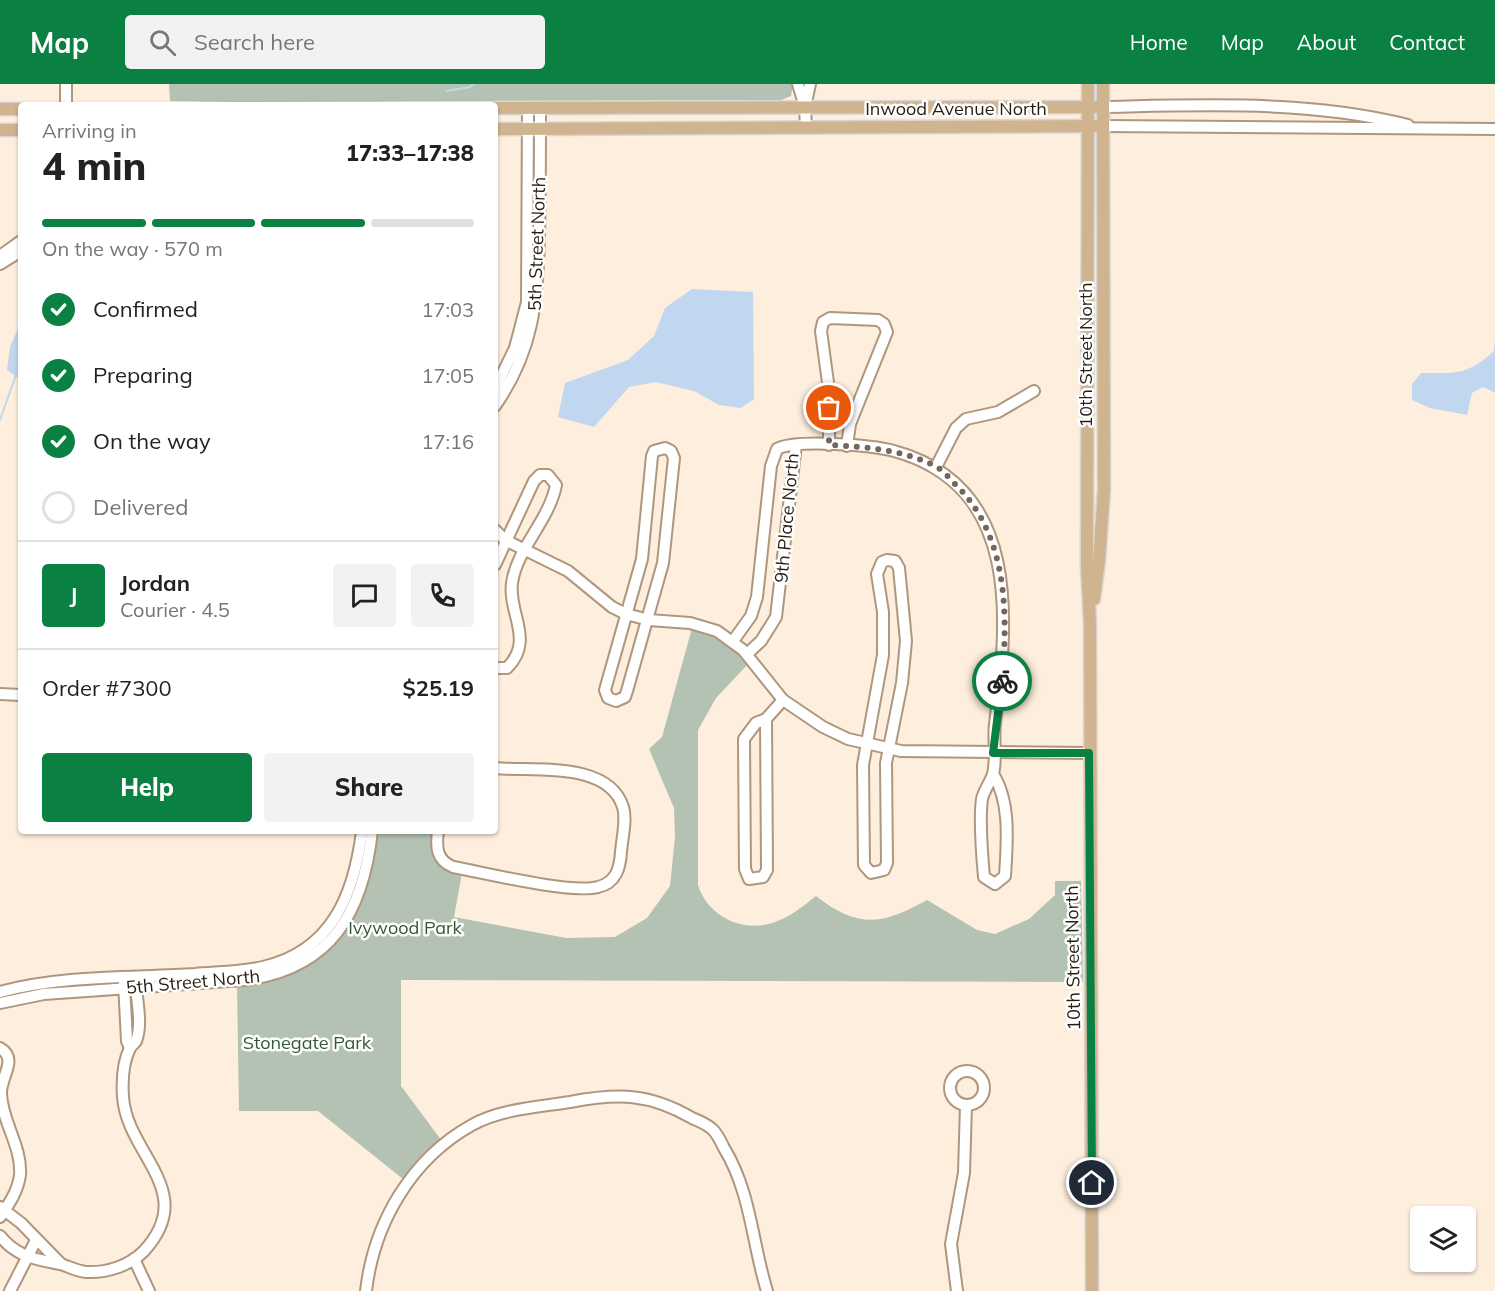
<!DOCTYPE html>
<meta charset="utf-8">
<style>
body{margin:0;font-family:Mulish,sans-serif;background:#f2f2f2;color:#222;height:100vh;display:flex;flex-direction:column;font-size:22px;white-space:nowrap}
*{box-sizing:border-box;margin:0}
p{font-size:20px;color:#767676}
.icon{flex:none;width:33px;height:33px;fill:none;stroke:currentColor;stroke-width:2;stroke-linecap:round;stroke-linejoin:round}
.map{position:relative;flex:1;overflow:hidden}
.details{position:absolute;left:18px;top:18px;width:480px;height:732px;display:flex;flex-direction:column;background:#fff;border-radius:6px;box-shadow:0 2px 4px #0004}
.details>*{flex:none}
.controls{position:absolute;left:1410px;top:1122px;display:grid;gap:12px}
.controls a{display:grid;place-items:center;width:66px;height:66px;border-radius:6px;background:#fff;box-shadow:0 2px 4px #0004;font-size:30px}
.pin{position:absolute;display:grid;place-items:center;width:51px;height:51px;color:#fff;margin:-26px;border:3px solid #fff;border-radius:50%;box-shadow:0 2px 6px #0007}
.courier{position:absolute;display:grid;place-items:center;width:60px;height:60px;margin:-30px;border:4px solid #0b8043;border-radius:50%;background:#fff;color:#222;box-shadow:0 2px 8px #0007}
.overview em{font-style:normal;font-weight:800}
.overview div{display:flex;flex-direction:column-reverse}
.overview{display:flex;align-items:center;justify-content:space-between;height:102px;padding:0 24px}
h1{font-size:39px;font-weight:800;line-height:45px}
.bar{display:grid;grid-template-columns:repeat(4,1fr);gap:9px 6px;align-content:center;height:72px;padding:0 24px}
.bar i{height:8px;border-radius:4px;background:#e0e0e0}
.bar .on{background:#0b8043}
.bar p{grid-column:span 4}
.line{display:flex;align-items:center;gap:15px;padding:0 24px;border-top:2px solid #e0e0e0}
.line div{flex:1}
.round{display:grid;place-items:center;flex:none;width:63px;height:63px;border-radius:6px;background:#f2f2f2}
ol{padding:0 24px;list-style:none}
li{display:flex;align-items:center;gap:18px;height:66px}
li p{margin-inline-start:auto}
li .icon{padding:6px;border-radius:50%;background:#0b8043;color:#fff;stroke-width:4}
li:last-child{color:#767676}
li i{width:33px;height:33px;border:3px solid #e0e0e0;border-radius:50%}
.action{display:flex;gap:12px;margin-top:auto;padding:12px 24px}
.action a{flex:1;height:69px;border-radius:6px;background:#0b8043;color:#fff;font-size:24px;font-weight:800;line-height:69px;text-align:center}
.action a+a{background:#f2f2f2;color:#222}
header{display:flex;align-items:center;gap:36px;box-sizing:border-box;height:84px;padding:0 30px;background:#0b8043;color:#fff}
header strong{font-size:28px}
nav{display:flex;gap:33px;margin-inline-start:auto;font-size:21px}
.search{width:420px;height:54px;background:#f2f2f2;display:flex;align-items:center;gap:15px;box-sizing:border-box;padding:0 21px;border-radius:6px;color:#767676;font-size:22px}
.map>svg:first-child{display:block}
.green{fill:#b3c2b3}
.water{fill:#c1d7f0}
.lines{fill:none;stroke-linecap:round;stroke-linejoin:round}
.stream{stroke:#c1d7f0;stroke-width:2}
.minor-casing{stroke:#af977e;stroke-width:14}
.major-casing{stroke:#d8d6d5;stroke-width:15}
.minor{stroke:#fff;stroke-width:10}
.major{stroke:#d0b48f;stroke-width:12}
.done{stroke:#72675a;stroke-width:6;stroke-dasharray:0 10.8}
.route{stroke:#0b8043;stroke-width:8}
.labels{text-anchor:middle;stroke-width:5;stroke-linejoin:round;paint-order:stroke}
.street-label{font-size:18px;fill:#271e13;stroke:#fff}
.park-label{font-size:18px;fill:#345936;stroke:#fff}
</style>
<header>
<strong>Map</strong>
<div class="search"><svg class="icon" aria-label="search" viewBox="0 0 24 24"><circle cx="10" cy="10" r="6"/><path d="M15 15l6 6"/></svg>Search here</div>
<nav><a>Home</a><a>Map</a><a>About</a><a>Contact</a></nav>
</header>
<div class="map">
<svg width="1495" height="1207" viewBox="0 0 1495 1207">
<rect width="100%" height="100%" fill="#fdeedd"/>
<g class="green">
<path d="M169 0H793L791 12 781 16 235 18 170 17Z"/>
<path d="M692 544C715 552 732 562 748 580L716 614 698 646V801C707 831 741 849 772 839 789 834 802 823 816 812 858 845 882 841 927 816L977 846 995 850 1029 835 1055 811V797H1081L1083 898 401 896V1002L442 1057 403 1095 318 1027H239L237 900 273 895 355 829 380 747H434C431 774 435 783 462 789L454 833 566 854 615 853 647 834 670 802 675 753 674 724 649 665 662 653Z"/>
</g>
<g class="water">
<path d="M692 205 753 208 754 315 741 324 719 321 694 307 656 298 629 303 594 343 558 333 565 299 628 276 654 252 665 224Z"/>
<path d="M21 238V296L7 286 10 263Z"/>
<path d="M1495 254V309L1483 303 1472 309 1467 331 1430 324 1412 316V300L1421 289C1455 289 1467 292 1494 267Z"/>
</g>
<g class="lines">
<g class="stream">
<path d="M447 7 470 3 474 0"/>
<path d="M0 336 17 288"/>
</g>
<defs>
<g id="minor">
<path d="M798 0 805 23"/>
<path d="M66 21V0"/>
<path d="M1103 23C1203 21 1311 16 1408 41"/>
<path d="M1103 42 1495 45"/>
<path d="M806 43 805 23 810 0"/>
<path d="M0 172 21 157"/>
<path d="M0 180 21 167"/>
<path d="M495 305 515 264 527 218 528 24"/>
<path d="M495 322C534 266 537 218 539 153 540 110 540 67 540 24"/>
<path d="M829 361V306L821 247 823 238 830 234 878 236 884 240 887 248 850 340 847 362"/>
<path d="M665 364 671 367 674 374 663 479 627 607 625 613 616 617 608 614 605 606 642 475 652 372 654 367Z"/>
<path d="M936 383 956 344 966 335 998 328 1034 307"/>
<path d="M495 446 505 456 568 487 612 523 626 530 649 536 690 539 717 547 743 566 783 616 823 643 848 655 901 667 1089 669"/>
<path d="M887 476 895 477 899 484 906 557 902 599 886 679 887 779 884 786 871 789 864 781 863 681 883 571V528L877 490 882 478Z"/>
<path d="M495 481 534 397 540 391H548L556 401C549 437 517 464 512 499 508 530 535 556 507 584H495"/>
<path d="M733 557 751 532 757 513 771 382 777 365C796 355 872 361 894 367 1022 402 1008 536 995 640 993 655 997 675 993 690 990 699 984 706 982 715 979 737 982 771 984 793L995 800 1005 792C1007 759 1011 718 993 690"/>
<path d="M747 570 761 557 776 533 796 361"/>
<path d="M0 610 21 611"/>
<path d="M766 635 767 786 763 793 749 795 745 785 744 655 756 639 766 635 783 616"/>
<path d="M438 747C436 763 436 776 453 783 486 789 570 810 598 803 616 799 620 784 621 768 622 754 627 736 623 723 608 676 532 688 495 684"/>
<path d="M124 899 127 957 130 964"/>
<path d="M0 908C62 891 131 894 195 890 217 888 241 888 263 883 332 867 354 811 362 747"/>
<path d="M0 919 44 910 244 896C332 885 363 828 372 747"/>
<path d="M0 964C19 975 0 993 1 1010 2 1038 22 1062 20 1091 18 1107 9 1120 0 1133"/>
<circle cx="967" cy="1004" r="17"/>
<path d="M0 1123 21 1139 61 1180"/>
<path d="M0 1152C17 1173 35 1175 60 1180 68 1182 76 1187 86 1188 107 1189 129 1182 144 1167 199 1107 127 1071 123 1013 122 998 123 978 130 964 131 962 134 960 136 957 143 940 136 912 135 894"/>
<path d="M134 1175 149 1207"/>
<path d="M10 1207 36 1156"/>
<path d="M366 1207C374 1139 411 1075 472 1041 500 1025 539 1023 570 1018 618 1009 649 1009 692 1034 699 1037 707 1040 712 1045 717 1049 721 1058 724 1064 751 1108 752 1159 767 1207"/>
<path d="M957 1207 951 1160 964 1089 966 1021"/>
</g>
<g id="major">
<path d="M1088 0 1087 482 1090 540 1092 1207"/>
<path d="M495 24 1103 23"/>
<path d="M0 25H21"/>
<path d="M495 45 1103 42"/>
<path d="M0 46H21"/>
<path d="M1094 515 1099 477 1104 406 1103 0"/>
</g>
</defs>
<use href="#minor" class="minor-casing"/>
<use href="#major" class="major-casing"/>
<use href="#minor" class="minor"/>
<use href="#major" class="major"/>
</g>
<g class="lines">
<path class="done" d="M829 324V361C866 363 901 365 935 382 943 386 949 394 955 400 1008 451 1008 529 1002 597"/>
<path class="route" d="M1002 597 993 669H1089L1092 1099"/>
</g>
<g class="labels">
<g class="street-label">
<text x="956" y="31">Inwood Avenue North</text>
<text transform="translate(537 160) rotate(-88)" y="6">5th Street North</text>
<text transform="translate(1086 271) rotate(-90)" y="6">10th Street North</text>
<text transform="translate(787 434) rotate(-85)" y="6">9th Place North</text>
<text transform="translate(1073 874) rotate(-91)" y="6">10th Street North</text>
<text transform="translate(193 898) rotate(-5)" y="6">5th Street North</text>
</g>
<g class="park-label">
<text x="405" y="850">Ivywood Park</text>
<text x="307" y="965">Stonegate Park</text>
</g>
</g>
</svg>
<div class="controls">
<a><svg class="icon" aria-label="layers" viewBox="0 0 24 24"><path d="M12 4l9 5-9 5-9-5zM3 14l9 5 9-5"/></svg></a>
</div>
<div class="pin" style="left:829px;top:324px;background:#ea580c"><svg class="icon" aria-label="bag" viewBox="0 0 24 24"><path d="M5 8h14l-1 12H6zM9 8a3 3 0 0 1 6 0"/></svg></div>
<div class="pin" style="left:1092px;top:1099px;background:#1f2937"><svg class="icon" aria-label="home" viewBox="0 0 24 24"><path d="M3 11l9-7 9 7M6 9v11h12V9"/></svg></div>
<div class="courier" style="left:1002px;top:597px"><svg class="icon" aria-label="bike" viewBox="0 0 24 24"><circle cx="6" cy="16" r="4"/><circle cx="18" cy="16" r="4"/><path d="M6 16l4-8h5l3 8M10 8l3 8H6M13 5h3"/></svg></div>
<section class="details">
<div class="overview"><div><h1>4 min</h1><p>Arriving in</p></div><em>17:33–17:38</em></div>
<div class="bar"><i class="on"></i><i class="on"></i><i class="on"></i><i></i><p>On the way · 570 m</p></div>
<ol>
<li><svg class="icon" aria-label="check" viewBox="0 0 24 24"><path d="M5 12l5 5 9-10"/></svg>Confirmed<p>17:03</p></li>
<li><svg class="icon" aria-label="check" viewBox="0 0 24 24"><path d="M5 12l5 5 9-10"/></svg>Preparing<p>17:05</p></li>
<li><svg class="icon" aria-label="check" viewBox="0 0 24 24"><path d="M5 12l5 5 9-10"/></svg>On the way<p>17:16</p></li>
<li><i></i>Delivered</li>
</ol>
<div class="line" style="height:108px"><b class="round" style="background:#0b8043;color:#fff">J</b><div><b>Jordan</b><p>Courier · 4.5</p></div><a class="round"><svg class="icon" aria-label="chat" viewBox="0 0 24 24"><path d="M4 5h16v11H9l-5 4z"/></svg></a><a class="round"><svg class="icon" aria-label="phone" viewBox="0 0 24 24"><path d="M5 4h4l2 5-3 2q2 4 5 5l2-3 5 2v4C11 20 4 13 5 4z"/></svg></a></div>
<div class="line" style="height:78px"><div>Order #7300</div><b>$25.19</b></div>
<div class="action"><a>Help</a><a>Share</a></div>
</section>
</div>
